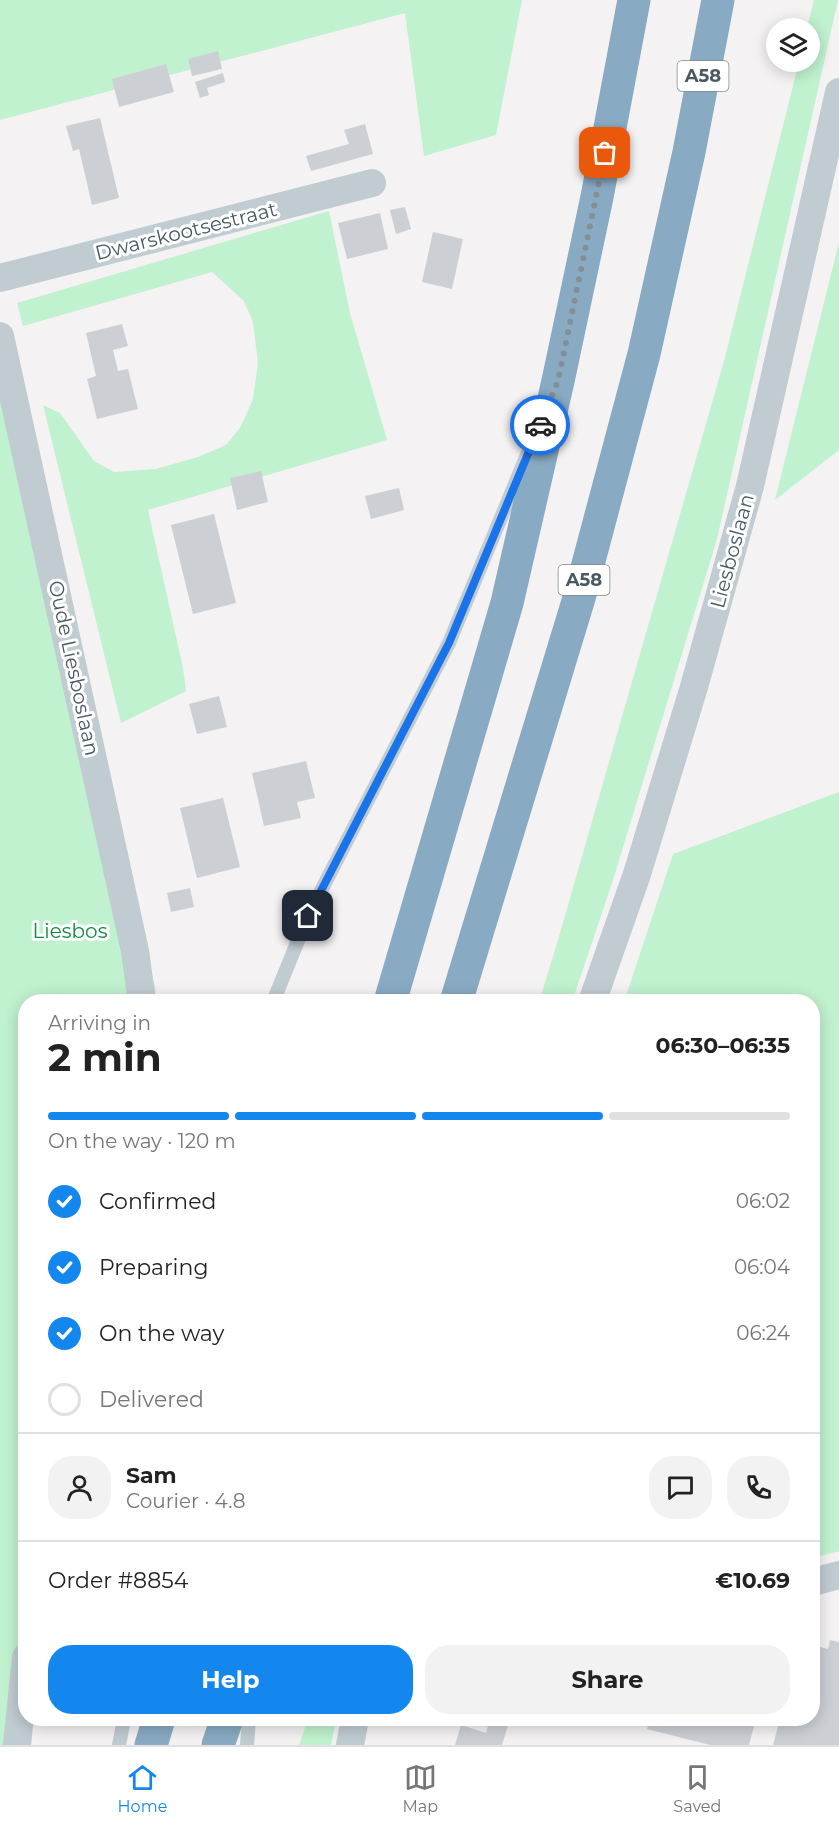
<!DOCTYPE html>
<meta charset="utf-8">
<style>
body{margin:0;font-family:Montserrat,sans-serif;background:#f2f2f2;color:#222;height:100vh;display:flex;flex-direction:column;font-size:22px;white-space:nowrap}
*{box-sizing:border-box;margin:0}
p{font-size:20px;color:#767676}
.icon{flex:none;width:33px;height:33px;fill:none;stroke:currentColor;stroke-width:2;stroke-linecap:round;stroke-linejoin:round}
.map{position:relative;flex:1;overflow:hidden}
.sheet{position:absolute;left:18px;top:994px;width:802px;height:732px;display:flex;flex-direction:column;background:#fff;border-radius:24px;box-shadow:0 3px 15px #0003}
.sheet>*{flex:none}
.fabs{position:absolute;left:766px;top:18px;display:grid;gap:12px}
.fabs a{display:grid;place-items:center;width:54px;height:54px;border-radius:50%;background:#fff;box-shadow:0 3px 15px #0003;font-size:30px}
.pin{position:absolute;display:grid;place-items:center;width:51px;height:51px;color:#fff;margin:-26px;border-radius:12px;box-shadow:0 3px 9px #0006}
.courier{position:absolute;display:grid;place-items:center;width:60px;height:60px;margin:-30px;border:4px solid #1a73e8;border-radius:50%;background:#fff;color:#222;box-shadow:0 2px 8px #0007}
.summary em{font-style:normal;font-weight:700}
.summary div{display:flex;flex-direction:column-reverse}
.summary{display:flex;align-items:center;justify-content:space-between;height:102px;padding:0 30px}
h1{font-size:39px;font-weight:700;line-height:45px}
.bar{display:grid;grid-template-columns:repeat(4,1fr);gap:9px 6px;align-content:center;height:72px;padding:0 30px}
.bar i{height:8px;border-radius:4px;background:#e0e0e0}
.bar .selected{background:#1387ee}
.bar p{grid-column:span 4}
.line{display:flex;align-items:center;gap:15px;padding:0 30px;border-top:2px solid #e0e0e0}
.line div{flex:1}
.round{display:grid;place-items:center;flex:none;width:63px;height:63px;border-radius:24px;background:#f2f2f2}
ol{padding:0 30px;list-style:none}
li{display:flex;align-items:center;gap:18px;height:66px}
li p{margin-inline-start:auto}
li .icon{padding:6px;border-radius:50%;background:#1387ee;color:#fff;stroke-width:4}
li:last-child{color:#767676}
li i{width:33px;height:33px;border:3px solid #e0e0e0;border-radius:50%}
.cta{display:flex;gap:12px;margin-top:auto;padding:12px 30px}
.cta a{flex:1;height:69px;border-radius:24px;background:#1387ee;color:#fff;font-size:24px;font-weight:700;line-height:69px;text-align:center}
.cta a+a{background:#f2f2f2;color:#222}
.menu{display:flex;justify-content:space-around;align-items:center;height:84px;border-top:2px solid #e0e0e0;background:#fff;font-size:16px;color:#767676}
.menu a{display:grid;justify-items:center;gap:3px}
.menu .selected{color:#1387ee}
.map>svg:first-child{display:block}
.green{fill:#c0f2cf}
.building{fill:#ccd0d5}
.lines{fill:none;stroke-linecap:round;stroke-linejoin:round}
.lane{stroke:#c0cbd2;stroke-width:14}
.street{stroke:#c0cbd2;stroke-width:28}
.highway{stroke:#88aac2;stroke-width:33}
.done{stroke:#858e94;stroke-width:6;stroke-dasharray:0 10.8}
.route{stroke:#1a73e8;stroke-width:8}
.labels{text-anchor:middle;stroke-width:6;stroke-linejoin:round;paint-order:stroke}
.shield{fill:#fff;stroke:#808a90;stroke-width:1.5}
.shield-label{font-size:18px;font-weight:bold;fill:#495861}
.street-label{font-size:20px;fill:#495861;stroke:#fff}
.park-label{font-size:20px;fill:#148843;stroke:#fff}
</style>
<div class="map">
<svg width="839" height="1745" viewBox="0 0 839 1745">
<rect width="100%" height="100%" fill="#f4f2f2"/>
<g class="green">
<path d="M0 0H522L496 135 424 156 405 13 0 120Z"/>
<path d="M814 0H838L717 539 613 880 572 1002H539L558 940 724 361 799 62H810V28H807Z"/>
<path d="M329 211 350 313 387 440 148 510 183 668 186 691 121 723 43 405 60 413 94 461 114 472 156 469 198 457 226 445 240 428 253 399 258 364 253 322 244 301 212 272 23 326 17 303Z"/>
<path d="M839 242V450L775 500Z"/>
<path d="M0 376 156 991 153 1002H26V1606L20 1661 18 1745H0Z"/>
<path d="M839 792V1551L813 1558V1002H624L673 854Z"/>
<path d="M308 1719H336L331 1745H299Z"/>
</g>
<g class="building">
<path d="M218 51 222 69 192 76 188 59Z"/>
<path d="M166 64 174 92 119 107 112 79Z"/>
<path d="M223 73 225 82 207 88 209 95 200 98 195 82Z"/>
<path d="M100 118 119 198 92 205 79 149 73 151 66 126Z"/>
<path d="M365 124 373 154 311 171 306 156 349 144 344 130Z"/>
<path d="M405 207 411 229 396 234 390 210Z"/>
<path d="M380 213 388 249 347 259 338 223Z"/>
<path d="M433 232 463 239 452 289 422 282Z"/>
<path d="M122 324 128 346 113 350 118 371 128 369 138 409 97 419 87 379 96 376 86 333Z"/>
<path d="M261 471 268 502 237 510 230 478Z"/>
<path d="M399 488 404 510 371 519 365 496Z"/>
<path d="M214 514 236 603 193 614 171 525Z"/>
<path d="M219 696 227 727 197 734 189 704Z"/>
<path d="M306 761 315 798 297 802 301 818 264 826 252 773Z"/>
<path d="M223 798 240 867 197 878 180 808Z"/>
<path d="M190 888 194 907 171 912 167 893Z"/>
<path d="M830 1640 839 1642V1745H773L780 1719H813V1645L828 1649Z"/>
<path d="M490 1719H510L502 1745H455L461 1725 486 1733Z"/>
<path d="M636 1719H756L749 1745H710L647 1729 649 1723Z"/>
</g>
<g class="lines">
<g class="lane">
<path d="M273 1002 308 916 449 643 527 455"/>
<path d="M119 1745 124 1719"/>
<path d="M247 1745 249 1719"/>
</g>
<g class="street">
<path d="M0 278 372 183"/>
<path d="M0 336 135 951 142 1002"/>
<path d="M592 1002 637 874 694 687 750 486 839 92"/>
<path d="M813 1582 839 1575"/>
<path d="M17 1745 26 1657"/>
<path d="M350 1745 355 1719"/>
</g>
<g class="highway">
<path d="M390 1002 507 603 558 381 597 197 634 0"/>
<path d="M456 1002 579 598 644 354 689 152 718 0"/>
<path d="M151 1745 159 1719"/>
<path d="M218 1745 227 1719"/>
</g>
</g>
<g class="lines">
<path class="done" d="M540 425 558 381 605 153"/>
<path class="route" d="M308 916 449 643 540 425"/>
</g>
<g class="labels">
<g class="shield">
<rect x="677.5" y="61" width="51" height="30" rx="4.5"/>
<rect x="558.5" y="565" width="51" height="30" rx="4.5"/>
</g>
<g class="shield-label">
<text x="703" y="82">A58</text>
<text x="584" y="586">A58</text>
</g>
<g class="street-label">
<text transform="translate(186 231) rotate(-14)" y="7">Dwarskootsestraat</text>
<text transform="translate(732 551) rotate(-75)" y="7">Liesboslaan</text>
<text transform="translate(74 668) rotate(78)" y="7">Oude Liesboslaan</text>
</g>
<g class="park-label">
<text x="70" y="938">Liesbos</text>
</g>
</g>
</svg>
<div class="fabs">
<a><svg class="icon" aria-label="layers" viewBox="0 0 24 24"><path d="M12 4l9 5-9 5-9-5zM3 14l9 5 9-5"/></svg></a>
</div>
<div class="pin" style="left:605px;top:153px;background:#ea580c"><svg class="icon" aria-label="bag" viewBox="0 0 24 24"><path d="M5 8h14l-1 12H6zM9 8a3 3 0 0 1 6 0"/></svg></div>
<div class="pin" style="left:308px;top:916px;background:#1f2937"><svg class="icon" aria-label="home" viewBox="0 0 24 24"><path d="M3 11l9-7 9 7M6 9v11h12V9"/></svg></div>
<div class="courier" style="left:540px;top:425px"><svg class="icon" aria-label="car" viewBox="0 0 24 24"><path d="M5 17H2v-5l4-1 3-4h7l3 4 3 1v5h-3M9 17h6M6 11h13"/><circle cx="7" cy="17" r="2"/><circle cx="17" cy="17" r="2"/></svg></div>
<section class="sheet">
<div class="summary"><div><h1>2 min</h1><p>Arriving in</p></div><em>06:30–06:35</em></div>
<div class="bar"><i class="selected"></i><i class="selected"></i><i class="selected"></i><i></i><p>On the way · 120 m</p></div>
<ol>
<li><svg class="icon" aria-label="check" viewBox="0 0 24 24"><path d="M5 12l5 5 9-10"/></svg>Confirmed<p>06:02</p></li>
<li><svg class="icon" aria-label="check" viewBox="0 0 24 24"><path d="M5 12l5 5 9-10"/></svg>Preparing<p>06:04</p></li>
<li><svg class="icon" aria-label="check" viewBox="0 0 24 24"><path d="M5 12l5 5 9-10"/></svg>On the way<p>06:24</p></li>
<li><i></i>Delivered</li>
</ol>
<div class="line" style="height:108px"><a class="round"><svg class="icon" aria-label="person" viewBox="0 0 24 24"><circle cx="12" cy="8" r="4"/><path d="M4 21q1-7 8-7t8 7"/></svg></a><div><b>Sam</b><p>Courier · 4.8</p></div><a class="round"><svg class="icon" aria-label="chat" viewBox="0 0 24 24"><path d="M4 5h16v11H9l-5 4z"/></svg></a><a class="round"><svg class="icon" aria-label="phone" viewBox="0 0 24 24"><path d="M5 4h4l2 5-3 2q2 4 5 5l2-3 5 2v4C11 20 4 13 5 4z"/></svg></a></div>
<div class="line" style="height:78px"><div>Order #8854</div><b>€10.69</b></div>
<div class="cta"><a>Help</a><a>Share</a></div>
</section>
</div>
<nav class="menu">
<a class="selected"><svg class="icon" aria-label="home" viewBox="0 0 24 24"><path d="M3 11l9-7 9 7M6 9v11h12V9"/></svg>Home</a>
<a><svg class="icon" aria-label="map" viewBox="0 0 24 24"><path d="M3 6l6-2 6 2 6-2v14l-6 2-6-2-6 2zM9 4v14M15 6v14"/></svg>Map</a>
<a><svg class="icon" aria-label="saved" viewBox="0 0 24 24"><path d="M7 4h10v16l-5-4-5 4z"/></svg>Saved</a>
</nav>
